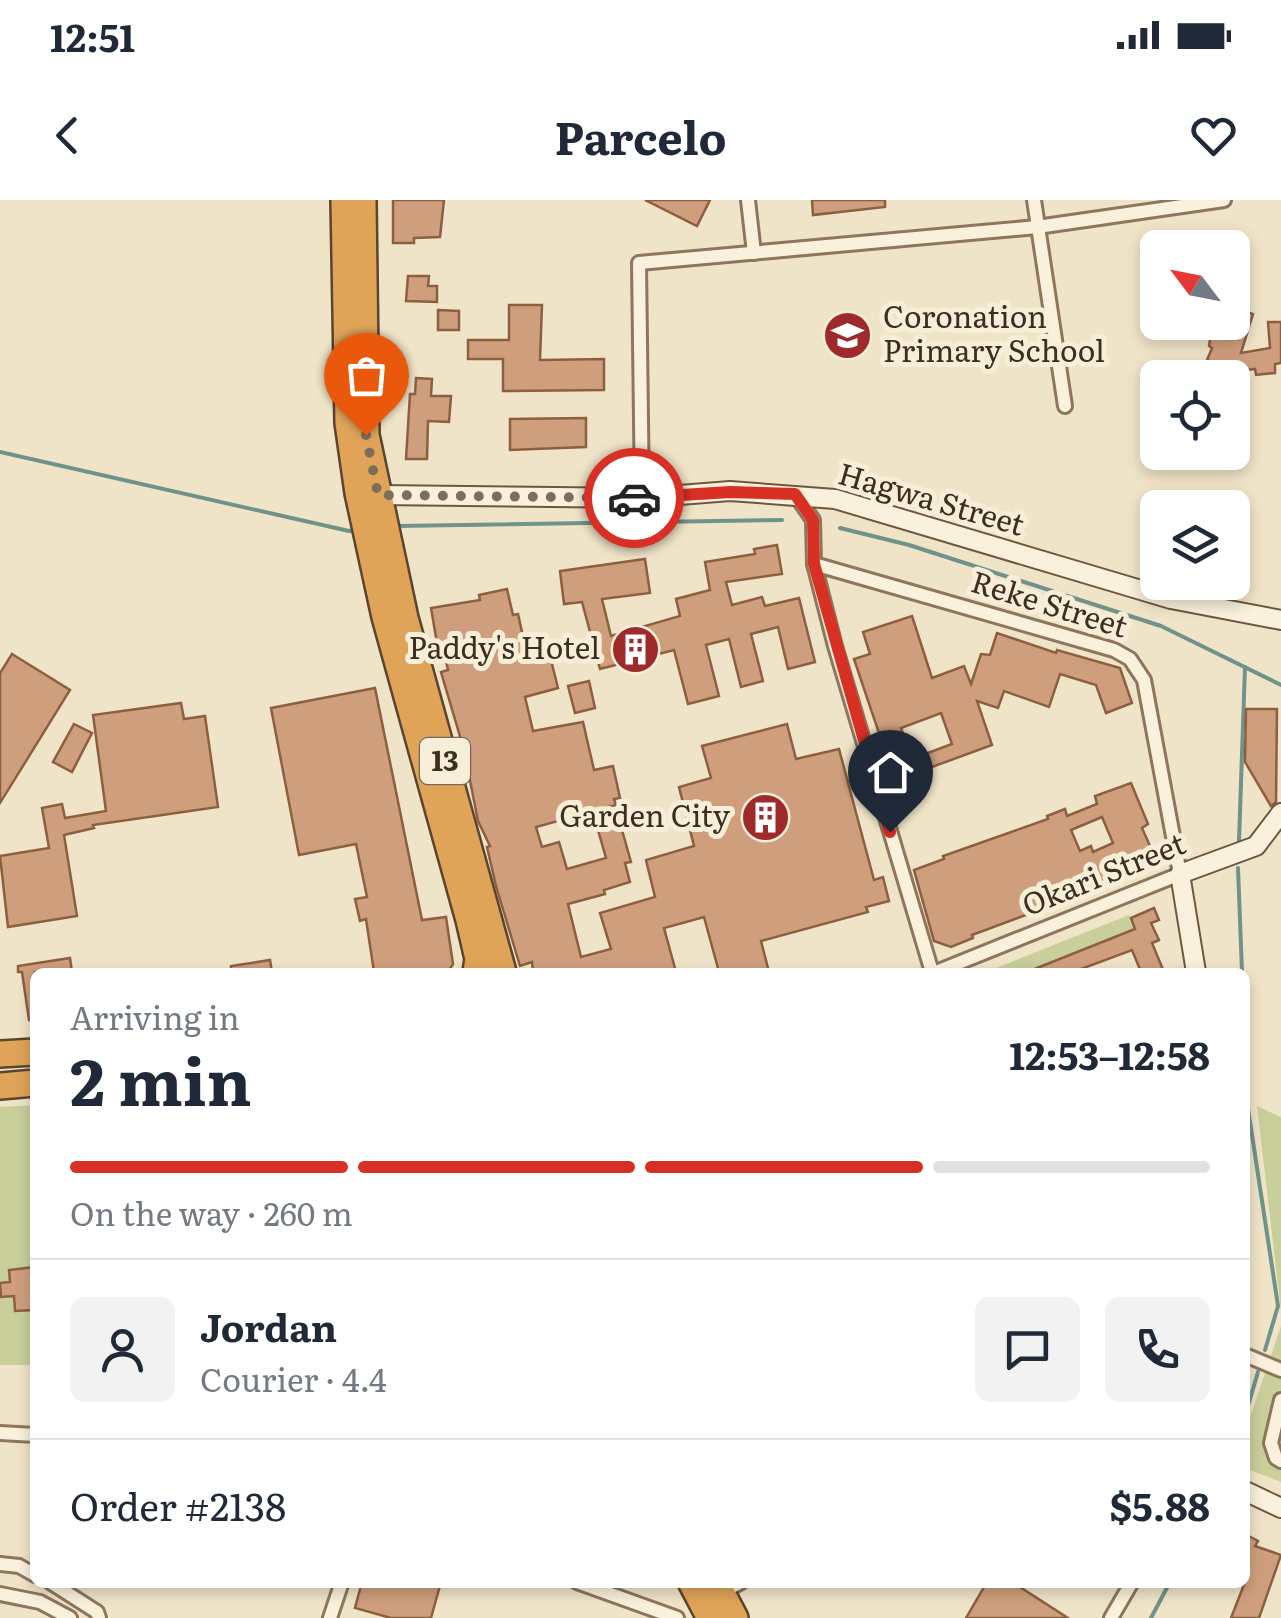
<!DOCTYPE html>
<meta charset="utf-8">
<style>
body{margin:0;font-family:Literata,serif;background:#f2f2f3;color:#1f2937;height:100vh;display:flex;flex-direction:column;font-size:38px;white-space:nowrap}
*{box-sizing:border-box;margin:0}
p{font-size:32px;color:#747a83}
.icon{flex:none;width:55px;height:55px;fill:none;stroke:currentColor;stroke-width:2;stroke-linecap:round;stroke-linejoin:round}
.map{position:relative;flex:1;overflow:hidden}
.side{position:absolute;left:30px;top:768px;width:1220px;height:620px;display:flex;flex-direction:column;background:#fff;border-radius:15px;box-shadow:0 5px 15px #0003}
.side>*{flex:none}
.needle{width:65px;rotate:302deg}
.tools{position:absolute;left:1140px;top:30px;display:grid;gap:20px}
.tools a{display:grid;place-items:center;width:110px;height:110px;border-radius:15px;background:#fff;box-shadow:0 5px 15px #0003;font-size:50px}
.pin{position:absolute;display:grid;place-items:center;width:85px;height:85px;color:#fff;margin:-102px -42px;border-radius:50% 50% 50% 0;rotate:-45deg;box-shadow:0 0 10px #0007}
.pin .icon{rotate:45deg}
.courier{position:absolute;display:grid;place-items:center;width:100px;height:100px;margin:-50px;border:8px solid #d93025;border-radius:50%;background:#fff;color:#222;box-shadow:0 2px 12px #0007}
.summary em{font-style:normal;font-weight:700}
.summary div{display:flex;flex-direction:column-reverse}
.summary{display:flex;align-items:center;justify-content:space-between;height:170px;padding:0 40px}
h1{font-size:65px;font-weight:700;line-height:75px}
.bar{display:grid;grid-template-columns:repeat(4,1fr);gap:15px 10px;align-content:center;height:120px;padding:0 40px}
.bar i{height:12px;border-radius:8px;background:#e0e1e3}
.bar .current{background:#d93025}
.bar p{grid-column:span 4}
.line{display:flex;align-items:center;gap:25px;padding:0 40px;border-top:2px solid #e0e1e3}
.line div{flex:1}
.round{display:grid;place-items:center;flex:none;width:105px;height:105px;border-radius:15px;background:#f2f2f3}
.status{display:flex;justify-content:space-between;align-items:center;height:70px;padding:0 50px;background:#fff;direction:ltr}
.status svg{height:28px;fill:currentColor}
header{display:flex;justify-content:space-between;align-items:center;height:130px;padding:0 40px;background:#fff;font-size:45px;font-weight:700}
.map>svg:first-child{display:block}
.green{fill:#c9cf9b}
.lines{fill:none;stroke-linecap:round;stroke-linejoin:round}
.stream{stroke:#6f938a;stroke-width:4}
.building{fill:#cf9f7d;stroke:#8d5f41;stroke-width:2.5;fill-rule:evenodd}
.street-casing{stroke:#8d765c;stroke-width:18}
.secondary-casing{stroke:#6f573f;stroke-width:22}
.highway-casing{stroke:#5b4430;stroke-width:30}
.street{stroke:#faf1dc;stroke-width:12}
.secondary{stroke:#faf1dc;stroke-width:18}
.highway{stroke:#e0a458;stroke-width:25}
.done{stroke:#7c6e5b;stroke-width:10;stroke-dasharray:0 18}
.route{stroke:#d93025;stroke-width:12}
.labels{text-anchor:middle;stroke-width:10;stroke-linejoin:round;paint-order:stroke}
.shield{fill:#f7eed8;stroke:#756857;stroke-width:2.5}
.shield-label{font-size:28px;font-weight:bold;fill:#3d2e20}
.poi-label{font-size:30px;fill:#3d2e20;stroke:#f7eed8;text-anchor:end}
.street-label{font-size:30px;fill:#3d2e20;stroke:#f7eed8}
</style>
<div class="status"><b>12:51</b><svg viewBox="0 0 49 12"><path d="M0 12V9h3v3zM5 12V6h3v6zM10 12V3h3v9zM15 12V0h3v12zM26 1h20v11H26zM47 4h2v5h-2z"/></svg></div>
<header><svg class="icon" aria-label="back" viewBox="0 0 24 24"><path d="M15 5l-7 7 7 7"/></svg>Parcelo<svg class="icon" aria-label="heart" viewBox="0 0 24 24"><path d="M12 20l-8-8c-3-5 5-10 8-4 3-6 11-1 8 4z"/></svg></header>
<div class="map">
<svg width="1281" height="1418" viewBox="0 0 1281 1418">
<rect width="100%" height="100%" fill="#f0e4c8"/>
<g class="green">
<path d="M1129 715 1135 729 1027 772H997L996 768Z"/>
<path d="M35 905V1165H0V907Z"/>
<path d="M1257 906 1281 917V1111Z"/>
<path d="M1281 1126V1282L1245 1268V1232Z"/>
</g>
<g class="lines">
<g class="stream">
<path d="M0 252 349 331 358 330"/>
<path d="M397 326 782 320"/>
<path d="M840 328 909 345 1161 426 1281 485"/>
<path d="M1239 641 1245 467"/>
<path d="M1238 668 1242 772"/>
<path d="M1245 847 1247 902 1278 1106 1265 1150"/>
<path d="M1245 1216 1258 1172"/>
<path d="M1151 1418 1170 1382"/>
</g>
</g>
<g class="building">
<path d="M393 0H444L440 37 414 38V43H393Z"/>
<path d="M645 0H710L697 26Z"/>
<path d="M812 0H885V7L813 15Z"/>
<path d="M408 76H429L428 86H437V102L406 101Z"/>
<path d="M509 105H542L540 160 604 159V190L503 191V159H468V140H509Z"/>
<path d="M438 110 459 111V130H438Z"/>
<path d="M1241 110 1253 114 1241 153 1270 148 1268 122H1281V163L1275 164V173L1256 175 1255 169 1239 171 1207 160 1212 148 1209 146 1213 122H1232V111L1240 114Z"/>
<path d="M416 178 432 179 431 196H451L449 222 428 221 427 259H406L410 194H415Z"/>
<path d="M586 218V247L510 250V219Z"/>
<path d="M777 345 782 374 726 382 732 405 762 397 765 406 799 398 815 462 788 469 778 427 751 434 763 481 741 487 729 439 706 445 719 496 688 504 674 450 600 469 582 402 564 404 560 371 645 359 650 393 602 399 611 436 680 416 676 399 710 390 705 362 755 354 754 349Z"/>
<path d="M507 389 513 415 518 414 526 450 547 444 558 488 525 497 533 531 583 522 594 570 613 566 620 598 614 599 616 605 536 627 542 647 559 642 567 669 606 658 598 630 620 623 631 662 625 663 630 682 604 690 605 694 568 704 581 757 611 749 600 713 655 697 646 660 694 646 679 587 711 578 702 546 787 524 796 559 839 549 874 680 883 677 889 701 866 707 868 712 761 741 769 772H719L704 717 664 728 676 772H533L532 762 520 766 496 686 487 647 490 646 478 621 464 550 441 472 448 470 443 448 438 449 431 408 480 400 479 395Z"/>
<path d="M912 416 932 478 964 466 971 484 981 454 990 455 997 433 1056 453 1057 450 1120 468 1132 503 1106 513 1096 485 1060 474 1049 507 1004 491 998 508 977 501 992 545 891 582 878 543 882 542 854 459 870 454 863 432ZM941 513 952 544 912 559 901 528Z"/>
<path d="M12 454 70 490 0 603V473Z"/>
<path d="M589 481 595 508 575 513 568 486Z"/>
<path d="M375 488 422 720 446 717 453 764 448 772H374L366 719 360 721 355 699 367 697 356 644 299 655 271 508Z"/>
<path d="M181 503 184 519 205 516 218 607 93 625 94 628 64 635 77 716 8 727 0 656 49 648 42 608 62 604 65 618 106 611 93 515Z"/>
<path d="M1246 509H1277L1276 602 1271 606 1245 562Z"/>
<path d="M74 524 92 533 72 572 53 562Z"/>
<path d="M1131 583 1148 624 1142 628 1150 646 1139 667 1093 684 1095 689 972 735 973 738 951 747 934 741 914 670 944 659 943 656 1048 619 1047 616 1065 609 1067 616 1097 604 1095 596ZM1102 617 1113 643 1093 652 1091 646 1080 651 1071 630Z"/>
<path d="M1154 708 1159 720 1151 723 1159 740 1152 743 1164 772H1141L1132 750 1073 772H1027L1135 729 1131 718Z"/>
<path d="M70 758 72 772H35V820H29L22 772H18V766Z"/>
<path d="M270 760 272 772H231V766Z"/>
<path d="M35 1067V1110L15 1111 14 1096 1 1097 0 1083 10 1082 9 1070Z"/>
<path d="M1245 1334 1258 1341 1255 1346 1281 1355 1259 1418H1231L1245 1382Z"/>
<path d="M362 1382H441L431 1418H391L355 1408Z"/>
<path d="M987 1382H1012L1068 1418H966Z"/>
</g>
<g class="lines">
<defs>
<g id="street">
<path d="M748 0 754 53"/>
<path d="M1034 0 1065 206"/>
<path d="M795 294 813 320 814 364 835 446 932 772"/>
<path d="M642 298 639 63 1037 27 1224 0"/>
<path d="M814 364 1114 450 1130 459 1144 480 1180 674 936 772"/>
<path d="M1245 1155 1281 1170"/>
<path d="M1281 1200 1271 1243 1276 1258 1281 1261"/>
<path d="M0 1233 35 1235"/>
<path d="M0 1364 19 1366 35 1375"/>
<path d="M50 1382 97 1412 99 1418"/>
<path d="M577 1382 677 1418"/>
<path d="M721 1393 741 1382"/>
<path d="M0 1394 40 1402 70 1418"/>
<path d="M330 1418 342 1382"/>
<path d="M1111 1418 1132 1382"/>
</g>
<g id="secondary">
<path d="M378 295 642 298 730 291 835 299 1171 399 1281 420"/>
<path d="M1196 772 1180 674 1256 646 1281 613"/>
<path d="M1245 1291 1281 1308"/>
</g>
<g id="highway">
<path d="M344 0 348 223 358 293 385 417 469 720 478 759 476 772"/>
<path d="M363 0 366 235 405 418 503 772"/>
<path d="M0 854 35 852"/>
<path d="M0 886 35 883"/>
<path d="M691 1382 710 1418"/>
<path d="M716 1382 735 1418"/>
</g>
</defs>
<use href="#street" class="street-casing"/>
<use href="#secondary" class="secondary-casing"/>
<use href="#highway" class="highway-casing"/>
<use href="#street" class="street"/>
<use href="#secondary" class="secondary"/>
<use href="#highway" class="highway"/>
</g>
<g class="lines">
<path class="done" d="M366 235 378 295 634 298"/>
<path class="route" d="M634 298 730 292 795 294 813 320 814 364 890 632"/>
</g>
<defs>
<symbol id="school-disc" viewBox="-11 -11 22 22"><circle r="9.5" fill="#9e2a2b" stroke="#f7eed8"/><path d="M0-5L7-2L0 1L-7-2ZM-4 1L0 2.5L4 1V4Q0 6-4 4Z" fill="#fff"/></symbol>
<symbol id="building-disc" viewBox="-11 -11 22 22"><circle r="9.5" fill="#9e2a2b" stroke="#f7eed8"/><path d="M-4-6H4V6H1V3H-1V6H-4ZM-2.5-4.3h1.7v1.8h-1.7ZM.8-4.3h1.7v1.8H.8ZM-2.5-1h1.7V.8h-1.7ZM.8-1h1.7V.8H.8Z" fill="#fff"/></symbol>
</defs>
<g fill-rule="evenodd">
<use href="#school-disc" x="820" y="108" width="55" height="55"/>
<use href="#building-disc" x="608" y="422" width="55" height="55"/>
<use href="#building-disc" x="738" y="590" width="55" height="55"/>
</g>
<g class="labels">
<rect class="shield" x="420" y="538" width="50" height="46" rx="8"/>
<g class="shield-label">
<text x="445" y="571">13</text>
</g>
<g class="poi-label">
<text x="883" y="128" text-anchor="start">Coronation<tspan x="883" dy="34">Primary School</tspan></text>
<text x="600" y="459">Paddy's Hotel</text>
<text x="730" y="627">Garden City</text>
</g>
<g class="street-label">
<text transform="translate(931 300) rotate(16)" y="10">Hagwa Street</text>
<text transform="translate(1049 405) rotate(17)" y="10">Reke Street</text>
<text transform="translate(1104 675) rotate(-22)" y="10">Okari Street</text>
</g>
</g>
</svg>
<div class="tools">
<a><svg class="needle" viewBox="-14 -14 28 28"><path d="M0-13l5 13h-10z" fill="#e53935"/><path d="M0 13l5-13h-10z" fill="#747a83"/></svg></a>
<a><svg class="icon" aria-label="locate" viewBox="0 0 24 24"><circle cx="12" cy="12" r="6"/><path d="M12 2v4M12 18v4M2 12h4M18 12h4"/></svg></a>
<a><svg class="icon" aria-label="layers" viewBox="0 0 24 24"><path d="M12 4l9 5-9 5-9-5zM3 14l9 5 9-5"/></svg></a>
</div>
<div class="pin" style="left:366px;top:235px;background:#ea580c"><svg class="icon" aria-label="bag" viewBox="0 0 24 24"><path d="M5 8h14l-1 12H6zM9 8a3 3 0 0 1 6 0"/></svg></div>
<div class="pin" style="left:890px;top:632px;background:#1f2937"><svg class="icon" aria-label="home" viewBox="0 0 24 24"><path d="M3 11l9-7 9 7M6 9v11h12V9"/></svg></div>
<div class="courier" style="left:634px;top:298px"><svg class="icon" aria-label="car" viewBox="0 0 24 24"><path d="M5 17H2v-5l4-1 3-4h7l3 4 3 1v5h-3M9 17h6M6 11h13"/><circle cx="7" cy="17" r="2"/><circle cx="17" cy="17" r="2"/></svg></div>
<section class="side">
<div class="summary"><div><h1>2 min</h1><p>Arriving in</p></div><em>12:53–12:58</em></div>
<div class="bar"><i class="current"></i><i class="current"></i><i class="current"></i><i></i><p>On the way · 260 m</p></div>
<div class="line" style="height:180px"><a class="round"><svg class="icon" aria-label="person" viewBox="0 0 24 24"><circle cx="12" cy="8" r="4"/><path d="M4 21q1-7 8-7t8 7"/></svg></a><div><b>Jordan</b><p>Courier · 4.4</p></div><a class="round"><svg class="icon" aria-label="chat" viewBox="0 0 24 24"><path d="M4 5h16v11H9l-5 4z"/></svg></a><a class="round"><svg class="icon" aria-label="phone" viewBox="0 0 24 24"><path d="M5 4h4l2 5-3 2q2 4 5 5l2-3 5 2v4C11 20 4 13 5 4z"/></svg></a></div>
<div class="line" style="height:130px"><div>Order #2138</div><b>$5.88</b></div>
</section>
</div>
